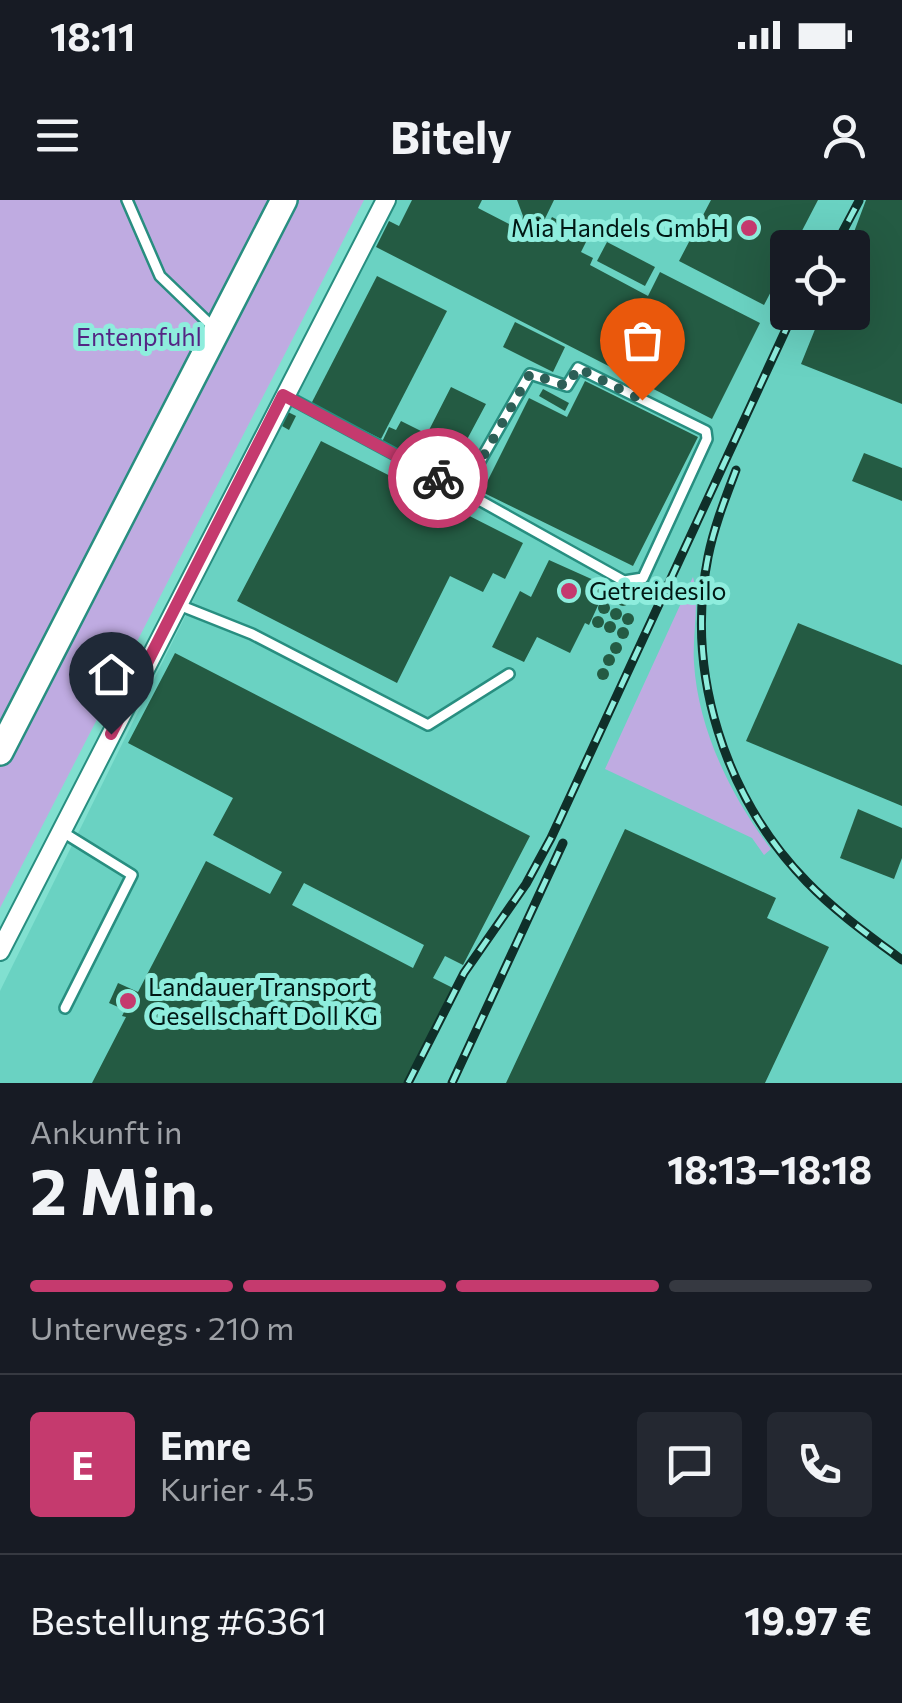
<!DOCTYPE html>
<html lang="de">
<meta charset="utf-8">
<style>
body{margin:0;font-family:Commissioner,sans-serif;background:#242831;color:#f1f3f6;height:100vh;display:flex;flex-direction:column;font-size:38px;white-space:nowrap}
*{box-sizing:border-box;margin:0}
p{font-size:32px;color:#9ea1a6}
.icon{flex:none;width:55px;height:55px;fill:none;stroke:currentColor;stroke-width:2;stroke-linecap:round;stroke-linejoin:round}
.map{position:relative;height:883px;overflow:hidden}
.drawer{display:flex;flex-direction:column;background:#171b24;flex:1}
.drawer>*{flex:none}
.fabs{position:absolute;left:770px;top:30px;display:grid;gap:20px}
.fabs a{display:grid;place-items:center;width:100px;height:100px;border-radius:10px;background:#171b24;box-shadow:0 10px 40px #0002;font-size:50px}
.pin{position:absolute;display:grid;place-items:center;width:85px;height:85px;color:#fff;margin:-102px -42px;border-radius:50% 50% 50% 0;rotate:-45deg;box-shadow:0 0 10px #0007}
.pin .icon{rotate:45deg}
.courier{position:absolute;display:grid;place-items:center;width:100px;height:100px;margin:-50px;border:8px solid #c53a6e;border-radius:50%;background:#fff;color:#222;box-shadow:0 2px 12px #0007}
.overview em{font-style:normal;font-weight:700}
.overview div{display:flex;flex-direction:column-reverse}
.overview{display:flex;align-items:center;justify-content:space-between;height:170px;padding:0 30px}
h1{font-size:65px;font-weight:700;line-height:75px}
.bar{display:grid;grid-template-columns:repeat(4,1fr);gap:15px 10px;align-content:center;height:120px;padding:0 30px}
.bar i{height:12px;border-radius:8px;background:#363941}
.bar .active{background:#c53a6e}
.bar p{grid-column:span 4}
.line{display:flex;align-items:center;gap:25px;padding:0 30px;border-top:2px solid #363941}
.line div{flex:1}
.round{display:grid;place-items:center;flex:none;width:105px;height:105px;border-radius:10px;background:#242831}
.status{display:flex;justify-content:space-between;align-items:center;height:70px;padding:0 50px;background:#171b24;direction:ltr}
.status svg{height:28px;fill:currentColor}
header{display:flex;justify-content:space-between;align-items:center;height:130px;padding:0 30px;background:#171b24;font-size:45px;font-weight:700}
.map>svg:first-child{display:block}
.built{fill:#6ad2c2;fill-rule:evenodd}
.green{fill:#bfabe1}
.building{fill:#245b43;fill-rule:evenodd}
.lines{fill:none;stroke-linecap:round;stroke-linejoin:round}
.service-casing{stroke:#288e80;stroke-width:14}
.minor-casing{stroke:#288e80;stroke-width:22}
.secondary-casing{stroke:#288e80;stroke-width:30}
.service{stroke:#fff;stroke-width:9}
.minor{stroke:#fff;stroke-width:18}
.secondary{stroke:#fff;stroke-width:25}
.rail-casing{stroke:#0f2f29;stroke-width:9}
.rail{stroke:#8eeddd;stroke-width:5;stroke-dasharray:15;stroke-linecap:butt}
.done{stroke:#2d5e56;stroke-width:10;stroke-dasharray:0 18}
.route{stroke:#c53a6e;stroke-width:12}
.poi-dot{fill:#c53a6e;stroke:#8eeddd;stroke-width:4}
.labels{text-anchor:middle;stroke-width:10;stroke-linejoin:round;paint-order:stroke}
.poi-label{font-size:25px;fill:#001814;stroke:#8eeddd;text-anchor:start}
.park-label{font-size:25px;fill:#542684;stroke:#8eeddd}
</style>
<div class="status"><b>18:11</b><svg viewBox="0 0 49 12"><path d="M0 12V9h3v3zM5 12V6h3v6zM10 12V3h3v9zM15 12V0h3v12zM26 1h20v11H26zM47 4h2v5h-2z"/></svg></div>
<header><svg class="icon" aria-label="menu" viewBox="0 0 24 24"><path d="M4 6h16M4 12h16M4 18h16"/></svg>Bitely<svg class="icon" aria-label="person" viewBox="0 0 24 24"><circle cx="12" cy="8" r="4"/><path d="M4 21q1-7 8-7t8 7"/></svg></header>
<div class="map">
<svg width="902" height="883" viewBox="0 0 902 883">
<rect width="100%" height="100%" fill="#81e0d0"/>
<path class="built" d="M391 0H902V883H0V791ZM788 48H852V112H788Z"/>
<g class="green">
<path d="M0 0H364L0 708Z"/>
<path d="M693 377C700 403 692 436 694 463 698 529 731 597 771 649L764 655 752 638 605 569Z"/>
</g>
<g class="building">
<path d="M412 0H482L478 8 540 40 552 17 589 36 581 52 593 58 590 65 648 96 660 72 760 123 712 219 376 47 389 21 399 26Z"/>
<path d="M517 0H554L539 31 522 22 523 16Z"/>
<path d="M711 0H818L793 48H788V59L764 105 679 61Z"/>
<path d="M866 0H902V204L801 164 822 112H852V48H848Z"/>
<path d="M607 42 655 67 645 86 597 61Z"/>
<path d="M377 76 447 111 381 239 311 204Z"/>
<path d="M515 122 565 147 553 172 503 147Z"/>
<path d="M585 181 698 237 633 366 482 292 529 198 567 217Z"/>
<path d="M451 187 486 204 448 275 382 242 389 227 396 230 401 221 427 234Z"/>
<path d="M543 189 569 203 565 211 539 196Z"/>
<path d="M288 212 296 216 289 230 282 226Z"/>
<path d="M321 241 523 343 505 379 493 373 483 392 450 376 397 483 237 401Z"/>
<path d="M864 253 902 268V301L852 281Z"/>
<path d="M549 360 607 386 589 425 585 423 570 453 537 437 524 462 492 447 520 391 531 397Z"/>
<circle cx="611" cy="394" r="6"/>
<circle cx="623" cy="400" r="6"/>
<circle cx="604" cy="408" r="6"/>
<circle cx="616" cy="414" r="6"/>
<circle cx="628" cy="419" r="6"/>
<circle cx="598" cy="422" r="6"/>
<circle cx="610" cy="427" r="6"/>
<path d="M798 423 902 465V606L746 541Z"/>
<circle cx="623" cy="433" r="6"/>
<circle cx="616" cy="448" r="6"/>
<path d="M175 453 530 636 463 765 445 756 433 778 455 789 407 883H92L126 817 122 816 125 810 109 803 118 783 138 792 206 661 270 694 282 672 213 635 233 598 128 543ZM304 683 424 745 413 768 292 705Z"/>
<circle cx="609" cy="460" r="6"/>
<circle cx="603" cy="474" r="6"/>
<path d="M858 609 902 628V658L894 679 840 658Z"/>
<path d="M625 629 776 698 767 718 829 747 765 883H506Z"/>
</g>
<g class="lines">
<defs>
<g id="service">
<path d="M127 0 160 76 215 129"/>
<path d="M578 168 706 231 707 239 643 378 624 381 463 291 530 174 567 186Z"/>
<path d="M286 196 463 291"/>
<path d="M179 405 252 434 428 525 509 474"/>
<path d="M61 631 132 675 65 808"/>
</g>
<path id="minor" d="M0 751 386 0"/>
<path id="secondary" d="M0 552 284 0"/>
</defs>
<use href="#service" class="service-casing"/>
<use href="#minor" class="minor-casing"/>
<use href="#secondary" class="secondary-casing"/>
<use href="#service" class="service"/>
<use href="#minor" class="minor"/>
<use href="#secondary" class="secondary"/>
<defs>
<g id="rail">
<path d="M834 48 859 1"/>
<path d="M736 270C725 299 714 327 708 357 685 473 725 598 807 682 836 712 870 736 902 760"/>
<path d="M408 883 464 773 526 684 551 638 794 112"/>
<path d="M452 883 563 643"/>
</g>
</defs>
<use href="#rail" class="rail-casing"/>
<use href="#rail" class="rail"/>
</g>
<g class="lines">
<path class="done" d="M438 278 463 292 530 174 567 186 578 168 642 200"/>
<path class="route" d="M111 534 283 195 438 278"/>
</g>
<g class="poi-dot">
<circle cx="749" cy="28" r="10"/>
<circle cx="569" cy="391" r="10"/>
<circle cx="128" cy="801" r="10"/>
</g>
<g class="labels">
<g class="poi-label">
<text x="729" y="37" text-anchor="end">Mia Handels GmbH</text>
<text x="589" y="400">Getreidesilo</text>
<text x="148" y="796">Landauer Transport<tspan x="148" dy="29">Gesellschaft Doll KG</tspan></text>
</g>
<g class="park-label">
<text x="139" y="146">Entenpfuhl</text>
</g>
</g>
</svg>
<div class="fabs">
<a><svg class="icon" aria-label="locate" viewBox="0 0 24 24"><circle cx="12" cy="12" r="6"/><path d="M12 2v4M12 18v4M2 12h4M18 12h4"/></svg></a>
</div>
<div class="pin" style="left:642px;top:200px;background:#ea580c"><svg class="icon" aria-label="bag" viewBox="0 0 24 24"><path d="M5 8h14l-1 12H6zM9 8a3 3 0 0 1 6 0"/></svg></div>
<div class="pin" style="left:111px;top:534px;background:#1f2937"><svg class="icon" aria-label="home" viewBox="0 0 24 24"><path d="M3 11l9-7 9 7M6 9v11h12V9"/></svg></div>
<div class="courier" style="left:438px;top:278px"><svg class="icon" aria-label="bike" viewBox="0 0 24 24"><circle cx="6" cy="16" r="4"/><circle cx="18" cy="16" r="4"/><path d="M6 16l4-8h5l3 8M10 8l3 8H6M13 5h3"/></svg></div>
</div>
<section class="drawer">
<div class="overview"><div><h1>2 Min.</h1><p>Ankunft in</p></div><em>18:13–18:18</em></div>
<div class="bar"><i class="active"></i><i class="active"></i><i class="active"></i><i></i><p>Unterwegs · 210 m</p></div>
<div class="line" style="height:180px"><b class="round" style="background:#c53a6e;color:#fff">E</b><div><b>Emre</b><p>Kurier · 4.5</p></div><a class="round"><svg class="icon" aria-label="chat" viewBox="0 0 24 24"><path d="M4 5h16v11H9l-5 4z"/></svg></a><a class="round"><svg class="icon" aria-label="phone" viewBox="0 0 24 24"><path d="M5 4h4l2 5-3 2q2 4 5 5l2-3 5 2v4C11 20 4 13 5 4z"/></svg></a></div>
<div class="line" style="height:130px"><div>Bestellung #6361</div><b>19.97 €</b></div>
</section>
